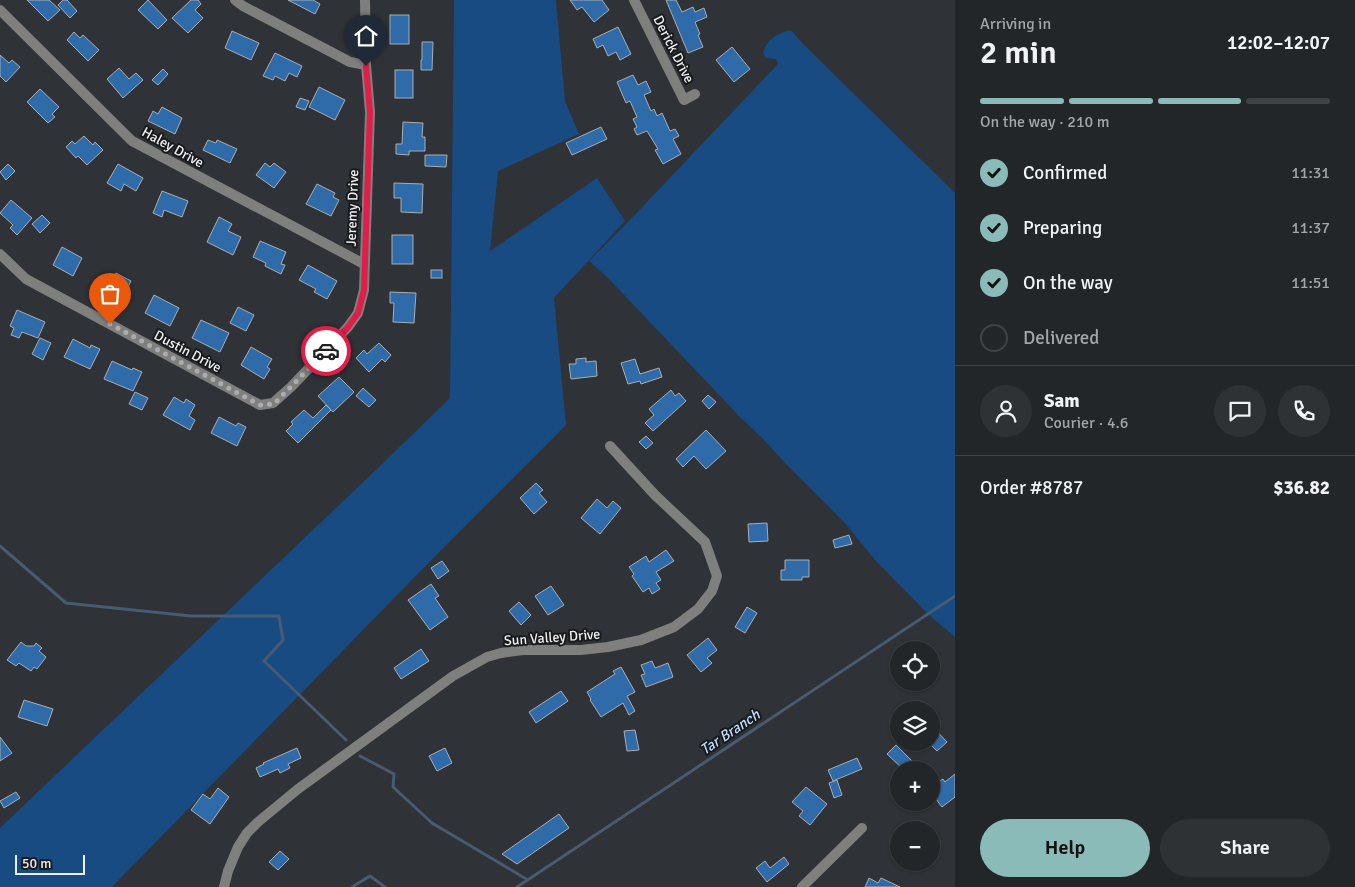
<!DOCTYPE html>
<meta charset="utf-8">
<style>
body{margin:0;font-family:Signika,sans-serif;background:#2f3234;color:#f1f3f6;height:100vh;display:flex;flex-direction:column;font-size:19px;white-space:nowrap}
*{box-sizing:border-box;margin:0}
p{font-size:16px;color:#a3a5a8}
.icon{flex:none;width:28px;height:28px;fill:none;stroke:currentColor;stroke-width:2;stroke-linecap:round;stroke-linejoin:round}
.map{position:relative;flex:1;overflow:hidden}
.panel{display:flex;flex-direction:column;background:#232628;width:400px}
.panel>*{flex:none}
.fabs{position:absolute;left:890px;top:641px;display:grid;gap:10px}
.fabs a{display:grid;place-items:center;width:50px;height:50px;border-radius:50%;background:#232628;box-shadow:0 1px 4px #0004,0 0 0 1px #404345;font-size:25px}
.scale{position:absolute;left:15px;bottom:12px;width:70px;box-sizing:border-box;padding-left:5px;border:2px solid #edeff1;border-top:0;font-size:14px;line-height:18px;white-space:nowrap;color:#edeff1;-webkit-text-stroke:4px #181a1c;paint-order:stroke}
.pin{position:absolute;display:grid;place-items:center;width:42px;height:42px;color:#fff;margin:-51px -21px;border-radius:50% 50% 50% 0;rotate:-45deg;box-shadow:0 0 5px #0007}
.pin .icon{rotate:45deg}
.courier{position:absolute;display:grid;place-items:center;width:50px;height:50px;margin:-25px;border:4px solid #e11d48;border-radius:50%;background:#fff;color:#222;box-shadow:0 1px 6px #0007}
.head em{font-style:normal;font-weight:600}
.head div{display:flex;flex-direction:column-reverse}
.head{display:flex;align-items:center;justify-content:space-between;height:85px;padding:0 25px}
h1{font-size:32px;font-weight:600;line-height:38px}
.bar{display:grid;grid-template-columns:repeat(4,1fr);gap:8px 5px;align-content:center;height:60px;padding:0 25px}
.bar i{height:6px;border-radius:4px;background:#404345}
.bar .selected{background:#8bbbb9}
.bar p{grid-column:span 4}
.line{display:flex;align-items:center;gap:12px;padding:0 25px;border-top:1px solid #404345}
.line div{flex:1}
.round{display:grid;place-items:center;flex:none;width:52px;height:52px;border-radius:26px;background:#2f3234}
ol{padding:0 25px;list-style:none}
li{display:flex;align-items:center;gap:15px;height:55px}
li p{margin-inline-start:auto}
li .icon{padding:5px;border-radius:50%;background:#8bbbb9;color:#111;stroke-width:4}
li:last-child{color:#a3a5a8}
li i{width:28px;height:28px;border:2px solid #404345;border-radius:50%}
.cta{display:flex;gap:10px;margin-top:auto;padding:10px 25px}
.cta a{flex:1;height:58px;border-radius:30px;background:#8bbbb9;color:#111;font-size:20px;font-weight:600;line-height:58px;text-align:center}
.cta a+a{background:#2f3234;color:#f1f3f6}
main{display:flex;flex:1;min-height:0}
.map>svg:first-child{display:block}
.green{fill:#174b82}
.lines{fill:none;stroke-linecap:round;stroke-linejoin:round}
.stream{stroke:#475b72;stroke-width:3}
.building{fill:#2f6aa9;stroke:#aaaeb2}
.minor{stroke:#7f7f7d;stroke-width:10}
.done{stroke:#aaadb0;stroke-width:5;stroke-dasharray:0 9}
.route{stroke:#e11d48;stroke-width:6}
.labels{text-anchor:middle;stroke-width:4;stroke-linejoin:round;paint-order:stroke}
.street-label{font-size:14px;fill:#edeff1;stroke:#181a1c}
.water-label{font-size:15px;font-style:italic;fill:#bddbff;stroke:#181a1c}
</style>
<main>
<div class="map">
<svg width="955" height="887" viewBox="0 0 955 887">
<rect width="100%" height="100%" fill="#2f3236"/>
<g class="green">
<path d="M454 0H556L565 101 579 134 498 171 490 251 597 178 625 221 554 298 566 425 446 545 112 887H0V828L379 467 450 398Z"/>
<path d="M786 31H792L803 44 955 193V637L929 615 875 560 845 523 785 463 766 442 739 416 608 278 589 261 627 223 778 64 776 59 766 58 763 53C768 39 773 37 786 31Z"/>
</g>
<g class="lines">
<g class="stream">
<path d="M0 546 66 603 191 616H279L283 640 264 661 346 740"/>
<path d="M360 756 394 774 393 787 432 823 528 880"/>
<path d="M352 887 370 876 385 887"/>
<path d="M517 887 955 596"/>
</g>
</g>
<g class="building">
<path d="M27 0H49L60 10 48 21Z"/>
<path d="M63 0H67L77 11 70 18 58 5Z"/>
<path d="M148 0 167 20 158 29 138 10Z"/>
<path d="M191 0H198L201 4 195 10 203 18 188 33 172 18Z"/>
<path d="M288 0H313L320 4 315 14Z"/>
<path d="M570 0H602L609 10 594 22 582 7 577 10Z"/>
<path d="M666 0H676L682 12 693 7 695 12 704 8 707 17 695 22 700 34 698 35 703 47 688 53Z"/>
<rect x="390" y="15" width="19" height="29"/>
<path d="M618 27 631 54 620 60 616 52 608 56 603 45 597 48 593 39Z"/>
<path d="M232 31 259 43 251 60 225 48Z"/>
<path d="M74 32 80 38 83 35 99 50 88 61 67 40Z"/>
<path d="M422 42H433L432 70H421V60H422Z"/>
<path d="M732 47 750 69 734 82 716 60Z"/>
<path d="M275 53 302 66 297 77 289 73 285 81 275 76 273 80 263 76Z"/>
<path d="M0 55 9 63 12 60 20 67 6 82 0 76Z"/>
<path d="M119 68 129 79 136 73 143 80 123 98 107 79Z"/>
<path d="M163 69 168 74 158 85 152 80Z"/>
<rect x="395" y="70" width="18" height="28"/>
<path d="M633 75 638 85 646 81 651 92 644 95 651 111 654 109 657 116 662 113 670 131 675 129 679 136 673 139 681 154 663 164 655 150 658 149 647 131 637 135 634 129 637 127 633 119 637 117 630 101 626 103 617 82Z"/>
<path d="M319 87 345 100 335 120 309 107Z"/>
<path d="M40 89 59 107 52 114 55 117 48 123 27 102Z"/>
<path d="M300 98 309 101 305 110 296 107Z"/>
<path d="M162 107 182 118 175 134 148 121 153 111 158 114Z"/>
<path d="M403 122 423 123 422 137H425V151H409V155L396 154V144H402Z"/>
<path d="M601 127 607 139 572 155 566 143Z"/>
<path d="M84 136 93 145 95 142 103 150 87 165 78 156 76 158 66 147 72 141 75 144Z"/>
<path d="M208 140 216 143 217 140 237 149 230 163 203 150Z"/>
<path d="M425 155H447L446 167 425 166Z"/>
<path d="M265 163 270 167 274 163 286 172 274 188 256 175Z"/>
<path d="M8 164 15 171 6 180 0 172Z"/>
<path d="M118 164 143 178 136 191 124 184 121 191 107 183Z"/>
<path d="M394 183 423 184 422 213 401 212V198H394Z"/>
<path d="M317 184 335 193 333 197 339 200 331 216 306 204Z"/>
<path d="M162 191 188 201 182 217 164 210 162 217 153 213Z"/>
<path d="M11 200 32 218 17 235 10 228 13 225 0 213Z"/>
<path d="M42 215 50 223 40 233 32 224Z"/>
<path d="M219 217 232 224 228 231 241 237 233 255 207 242Z"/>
<rect x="392" y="235" width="21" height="29"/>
<path d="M260 241 286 252 281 264 285 265 281 274 265 266 266 263 253 257Z"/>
<path d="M62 247 82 258 73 276 53 265Z"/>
<path d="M308 265 337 281 327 299 314 292 316 289 299 280Z"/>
<rect x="431" y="270" width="11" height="8"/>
<path d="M116 273 131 281 121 301 105 292Z"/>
<path d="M390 292 416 293 414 323 393 322 394 303H390Z"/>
<path d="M154 295 179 308 170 326 145 313Z"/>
<path d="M238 307 254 315 246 331 230 323Z"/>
<path d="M17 310 45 322 38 338 22 332 19 338 11 335 14 328 10 326Z"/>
<path d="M201 320 229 333 220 352 192 338Z"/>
<path d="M40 338 51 343 43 360 32 354Z"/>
<path d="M73 339 90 348 91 345 100 349 90 369 64 357Z"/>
<path d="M379 343 391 355 385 362 382 359 369 372 356 358 364 350 367 354Z"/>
<path d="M251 347 272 359 267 367 270 369 264 379 241 365Z"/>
<path d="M586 358V362L596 361 597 376 571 379 569 364H576V359Z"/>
<path d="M635 359 640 374 659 368 662 377 641 384 640 381 628 384 621 363Z"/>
<path d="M112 361 132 370 133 368 142 372 133 391 104 379Z"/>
<path d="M339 377 354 392 333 412 318 396Z"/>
<path d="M363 388 376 400 369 407 356 396Z"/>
<path d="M671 390 675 396 679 393 686 401 653 431 645 423 654 415 649 409Z"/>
<path d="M135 392 148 398 142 410 129 404Z"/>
<path d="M708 395 716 402 709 409 702 401Z"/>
<path d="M174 397 184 403 186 399 195 405 189 416 195 420 190 430 163 415Z"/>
<path d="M326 405 331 410 298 443 286 431 293 424 291 422 304 410 313 418Z"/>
<path d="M219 417 236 426 238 423 246 427 237 446 211 433Z"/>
<path d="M706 430 726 451 706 469 694 456 683 467 676 459Z"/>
<path d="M646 436 653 443 646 449 639 442Z"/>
<path d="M536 483 543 490 539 493 547 502 534 514 520 498Z"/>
<path d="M597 499 607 508 613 501 621 508 600 534 581 518Z"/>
<path d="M767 523 768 541 749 542 748 524Z"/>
<path d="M849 535 852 544 835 548 833 540Z"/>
<path d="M666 550 674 561 656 572 661 580 656 583 660 589 652 594 649 588 643 592 632 576 634 574 629 567 646 556 649 562Z"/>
<path d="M785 560H809V577H802V580H781V570H785Z"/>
<path d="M442 561 449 571 438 579 431 568Z"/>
<path d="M431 584 439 596 435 598 448 617 430 630 408 600Z"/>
<path d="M551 586 564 605 548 615 535 596Z"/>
<path d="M519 602 531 615 521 625 509 611Z"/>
<path d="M747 607 757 613 745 633 735 627Z"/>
<path d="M708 638 717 650 707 658 712 663 701 672 687 655Z"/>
<path d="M21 642 26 646H34L36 643 42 648 39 651 46 657 37 669 34 667 31 671 19 663 16 666 7 660Z"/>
<path d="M421 649 429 661 401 679 394 668Z"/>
<path d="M652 661 655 668 668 663 673 677 646 687 641 675 645 674 641 665Z"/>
<path d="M621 667 635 692 627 696 635 711 629 715 623 703 601 717 590 700 591 699 587 692 615 674 613 671Z"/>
<path d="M561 691 568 701 536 723 529 712Z"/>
<path d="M24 700 53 709 47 726 18 717Z"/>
<path d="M931 725 947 742 937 751 931 745Z"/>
<path d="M635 730 639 750 627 751 624 731Z"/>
<path d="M0 737 12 753 0 761Z"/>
<path d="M896 745 912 761 904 770 887 754Z"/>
<path d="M297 748 301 758 288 764 290 768 280 773 278 769 260 777 256 768 264 764 263 763Z"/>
<path d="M445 748 452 763 437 771 429 756Z"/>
<path d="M857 758 862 769 833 781 828 770Z"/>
<path d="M955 774V797L942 807 932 794 939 789 935 784 943 779 945 782Z"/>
<path d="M837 780 842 795 834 798 829 783Z"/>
<path d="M806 787 827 804 810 825 799 816 803 811 792 802Z"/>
<path d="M218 788 229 797 210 824 191 810 203 794 210 799Z"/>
<path d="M16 792 20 798 4 808 0 801Z"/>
<path d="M559 814 569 828 517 864 502 854Z"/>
<path d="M280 851 289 859 278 870 269 862Z"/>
<path d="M784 857 789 864 767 882 756 868 765 861 770 868Z"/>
<path d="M869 878 878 883 881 878 900 887H865Z"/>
</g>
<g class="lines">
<g class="minor">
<path d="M235 0 243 6 333 53 350 62 366 65"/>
<path d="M634 0 684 100 695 94"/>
<path d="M0 10 132 141 364 264"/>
<path d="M0 254 26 279 260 405 273 403 291 387 348 327 358 313 364 290 370 112 366 65 365 0"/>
<path d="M224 887 228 871 238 847 247 833 258 822 298 789 453 676 487 657 501 653 523 650H581L608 647 641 640 674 627 698 609 712 591 717 576 705 542 655 495 610 446"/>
<path d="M802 887 862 828"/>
</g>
</g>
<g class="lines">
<path class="done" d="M110 324 260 405 274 404 326 351"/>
<path class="route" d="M326 351 348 327 358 313 364 290 370 112 366 66"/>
</g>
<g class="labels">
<g class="street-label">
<text transform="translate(674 49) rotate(63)" y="5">Derick Drive</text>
<text transform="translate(173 147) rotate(29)" y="5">Haley Drive</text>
<text transform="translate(352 208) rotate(-88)" y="5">Jeremy Drive</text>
<text transform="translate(188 351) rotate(28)" y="5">Dustin Drive</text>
<text transform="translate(552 637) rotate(-4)" y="5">Sun Valley Drive</text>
</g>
<g class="water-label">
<text transform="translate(730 732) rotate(-34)" y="5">Tar Branch</text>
</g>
</g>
</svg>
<div class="fabs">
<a><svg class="icon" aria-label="locate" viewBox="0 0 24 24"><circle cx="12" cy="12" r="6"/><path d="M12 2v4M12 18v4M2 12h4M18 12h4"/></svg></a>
<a><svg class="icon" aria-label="layers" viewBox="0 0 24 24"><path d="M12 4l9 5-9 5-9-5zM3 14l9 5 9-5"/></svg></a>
<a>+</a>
<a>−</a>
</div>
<div class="scale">50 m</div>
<div class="pin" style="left:110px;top:324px;background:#ea580c"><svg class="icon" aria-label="bag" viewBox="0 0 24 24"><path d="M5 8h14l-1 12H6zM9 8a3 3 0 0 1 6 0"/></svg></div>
<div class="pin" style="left:366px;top:66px;background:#1f2937"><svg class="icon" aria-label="home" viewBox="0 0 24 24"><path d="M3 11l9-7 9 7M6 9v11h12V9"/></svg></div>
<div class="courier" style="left:326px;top:351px"><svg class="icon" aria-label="car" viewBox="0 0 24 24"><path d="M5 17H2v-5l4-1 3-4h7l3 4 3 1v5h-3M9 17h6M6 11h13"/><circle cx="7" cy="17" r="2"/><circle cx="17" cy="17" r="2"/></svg></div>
</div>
<section class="panel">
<div class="head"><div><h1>2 min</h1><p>Arriving in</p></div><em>12:02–12:07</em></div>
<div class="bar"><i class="selected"></i><i class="selected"></i><i class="selected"></i><i></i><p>On the way · 210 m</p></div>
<ol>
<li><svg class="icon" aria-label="check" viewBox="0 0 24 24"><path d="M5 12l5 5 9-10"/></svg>Confirmed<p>11:31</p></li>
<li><svg class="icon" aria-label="check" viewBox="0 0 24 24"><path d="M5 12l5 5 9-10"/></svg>Preparing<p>11:37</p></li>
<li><svg class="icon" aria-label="check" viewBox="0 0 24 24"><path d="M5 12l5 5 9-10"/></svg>On the way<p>11:51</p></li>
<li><i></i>Delivered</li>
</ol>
<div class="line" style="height:90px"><a class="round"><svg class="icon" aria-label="person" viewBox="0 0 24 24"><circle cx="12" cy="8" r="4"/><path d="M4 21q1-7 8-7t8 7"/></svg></a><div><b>Sam</b><p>Courier · 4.6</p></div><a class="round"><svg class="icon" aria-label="chat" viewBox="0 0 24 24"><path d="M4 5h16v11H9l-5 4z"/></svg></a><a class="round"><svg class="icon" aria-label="phone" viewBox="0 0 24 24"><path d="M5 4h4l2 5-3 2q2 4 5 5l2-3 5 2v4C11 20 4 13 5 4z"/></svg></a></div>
<div class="line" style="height:65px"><div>Order #8787</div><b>$36.82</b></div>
<div class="cta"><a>Help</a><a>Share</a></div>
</section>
</main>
